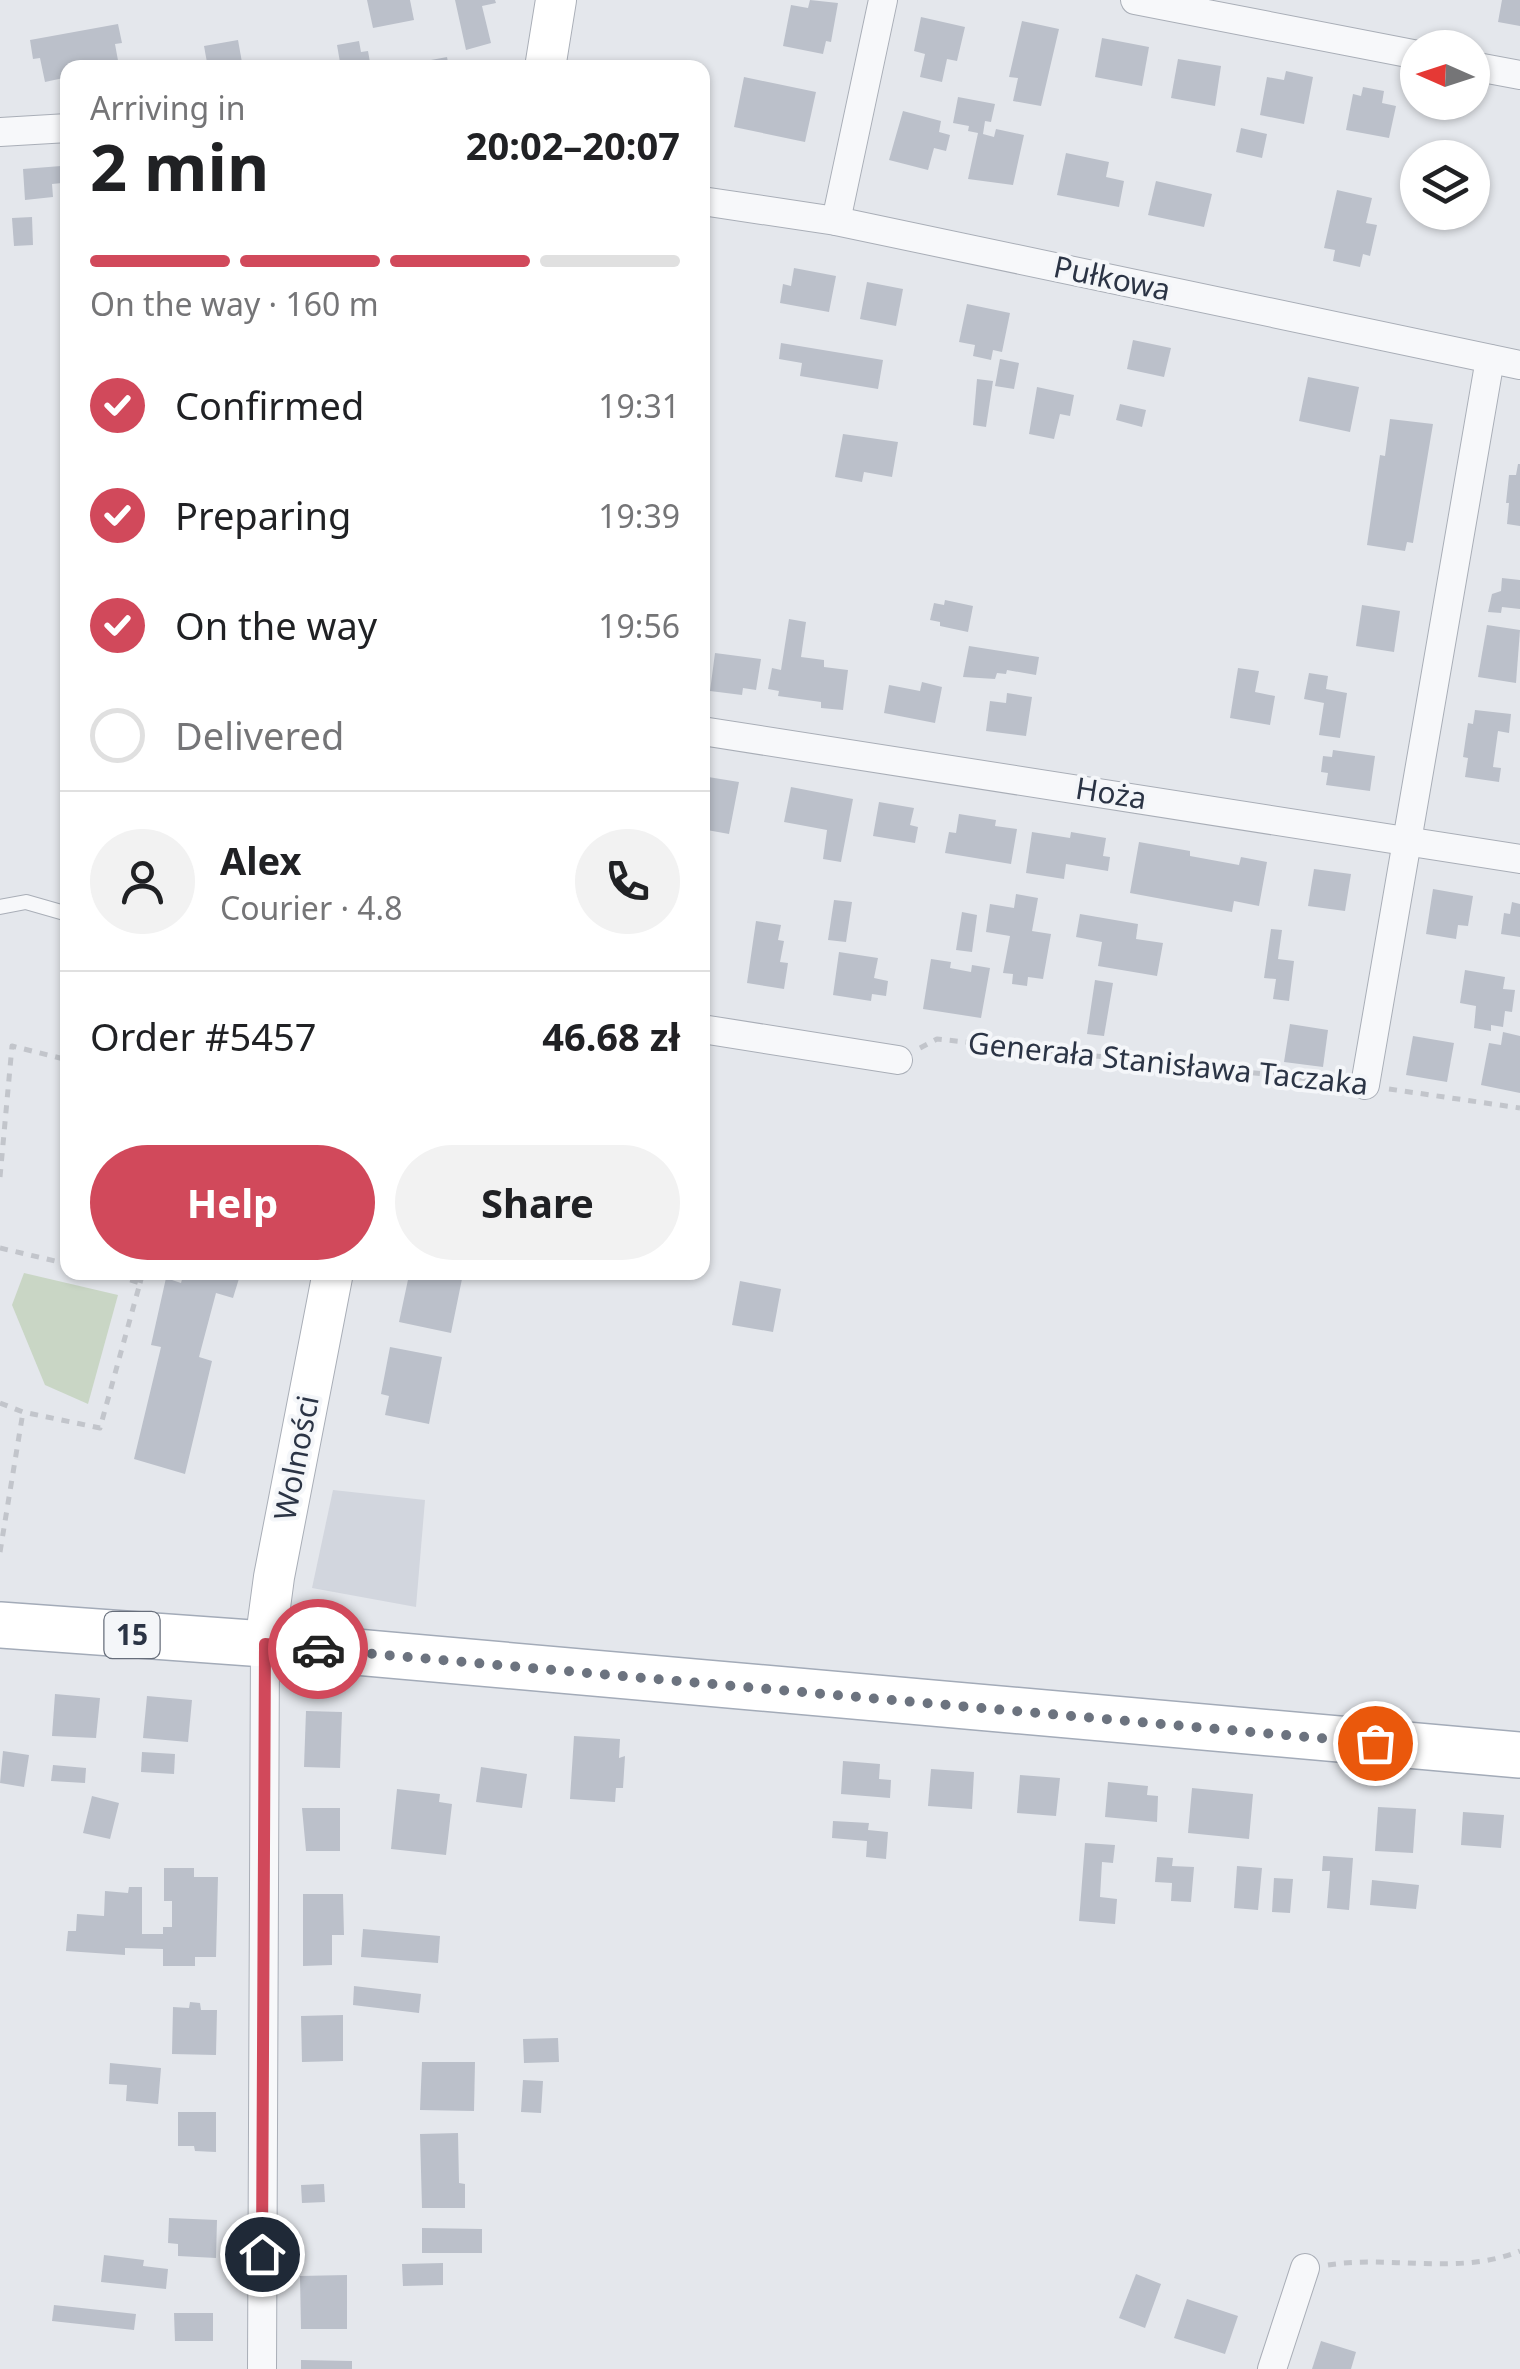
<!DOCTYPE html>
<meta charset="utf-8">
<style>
body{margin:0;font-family:"Noto Sans",sans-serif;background:#f2f2f2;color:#202124;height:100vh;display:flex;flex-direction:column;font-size:38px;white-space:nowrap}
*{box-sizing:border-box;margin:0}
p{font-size:32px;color:#757577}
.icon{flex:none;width:55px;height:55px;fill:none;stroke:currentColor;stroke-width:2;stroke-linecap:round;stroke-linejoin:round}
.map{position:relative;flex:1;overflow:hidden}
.side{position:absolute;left:60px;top:60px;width:650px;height:1220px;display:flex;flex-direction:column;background:#fff;border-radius:20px;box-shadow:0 2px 8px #0004}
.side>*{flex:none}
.needle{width:65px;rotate:273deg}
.tools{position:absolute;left:1400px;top:30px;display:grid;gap:20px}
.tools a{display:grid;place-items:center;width:90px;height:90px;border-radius:50%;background:#fff;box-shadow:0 2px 8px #0004;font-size:50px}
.pin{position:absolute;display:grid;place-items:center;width:85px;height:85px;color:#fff;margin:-42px;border:5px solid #fff;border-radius:50%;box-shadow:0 2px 10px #0007}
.courier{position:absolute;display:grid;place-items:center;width:100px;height:100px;margin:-50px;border:8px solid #d1495b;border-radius:50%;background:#fff;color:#222;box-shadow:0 2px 12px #0007}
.overview em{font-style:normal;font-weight:700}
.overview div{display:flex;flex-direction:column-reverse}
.overview{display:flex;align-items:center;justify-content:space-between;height:170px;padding:0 30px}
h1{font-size:65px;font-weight:700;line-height:75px}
.bar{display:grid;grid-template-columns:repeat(4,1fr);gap:15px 10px;align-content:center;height:120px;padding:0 30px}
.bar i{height:12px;border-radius:8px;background:#e0e0e0}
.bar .active{background:#d1495b}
.bar p{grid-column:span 4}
.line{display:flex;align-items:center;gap:25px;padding:0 30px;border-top:2px solid #e0e0e0}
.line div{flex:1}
.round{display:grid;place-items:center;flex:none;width:105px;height:105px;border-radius:52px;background:#f2f2f2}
ol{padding:0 30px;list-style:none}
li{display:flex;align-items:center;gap:30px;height:110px}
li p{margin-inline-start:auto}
li .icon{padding:10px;border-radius:50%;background:#d1495b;color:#fff;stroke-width:4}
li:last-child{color:#757577}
li i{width:55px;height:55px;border:5px solid #e0e0e0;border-radius:50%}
.button{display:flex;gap:20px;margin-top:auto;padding:20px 30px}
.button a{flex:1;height:115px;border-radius:60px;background:#d1495b;color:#fff;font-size:40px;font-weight:700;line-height:115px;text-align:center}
.button a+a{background:#f2f2f2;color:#202124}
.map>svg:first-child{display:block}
.built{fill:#d2d6de}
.green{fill:#c9d6c5}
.building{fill:#bbc0ca}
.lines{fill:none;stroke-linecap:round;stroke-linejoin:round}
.lane-casing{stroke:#a9aeb7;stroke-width:16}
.street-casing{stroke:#a9aeb7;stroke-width:30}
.secondary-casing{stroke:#a9aeb7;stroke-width:42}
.primary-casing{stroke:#a3abb8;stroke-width:48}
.path{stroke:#c2c5cb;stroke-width:5;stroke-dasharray:8 8;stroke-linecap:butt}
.lane{stroke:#f7f8fa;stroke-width:14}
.street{stroke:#f7f8fa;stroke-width:28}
.secondary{stroke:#fff;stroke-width:40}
.primary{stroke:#fff;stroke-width:45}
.done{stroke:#6c737f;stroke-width:10;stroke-dasharray:0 18}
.route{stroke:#d1495b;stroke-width:12}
.labels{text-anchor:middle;stroke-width:8;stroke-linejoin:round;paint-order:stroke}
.shield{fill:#f4f6f9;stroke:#676e7b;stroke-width:2.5}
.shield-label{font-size:28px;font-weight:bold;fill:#2b3445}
.street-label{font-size:30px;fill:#2b3445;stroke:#f4f6f9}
</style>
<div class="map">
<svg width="1520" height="2369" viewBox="0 0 1520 2369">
<rect width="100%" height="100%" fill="#e4e7ec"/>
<path class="built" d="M333 1490 425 1500 416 1607 312 1588Z"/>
<path class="green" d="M24 1273 118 1295 88 1404 45 1385 12 1305Z"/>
<g class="building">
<path d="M367 0H410L414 20 373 28Z"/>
<path d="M455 0H495L496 3 482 6 491 43 466 50Z"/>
<path d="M810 0 838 3 831 42 826 41 823 54 783 46 791 5 808 8Z"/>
<path d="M1502 0H1520V26L1498 22Z"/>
<path d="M921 17 965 27 957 61 947 59 942 82 920 77 925 54 914 51Z"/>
<path d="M1022 21 1059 29 1041 106 1013 101 1018 78 1009 77Z"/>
<path d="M118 24 122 43 115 44 119 66 68 68V77L45 82 40 58 33 59 30 40Z"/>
<path d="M1102 38 1149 47 1142 86 1095 77Z"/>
<path d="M238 40 243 68H208L204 46Z"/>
<path d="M359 41 361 52 368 51 371 68H341L337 45Z"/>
<path d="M447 57 449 68H399V66Z"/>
<path d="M1178 59 1221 66 1215 106 1171 98Z"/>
<path d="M1286 71 1313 77 1304 124 1260 115 1267 77 1284 80Z"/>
<path d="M744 77 816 92 805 142 734 127Z"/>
<path d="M1363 87 1384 91 1382 103 1396 106 1389 138 1346 130 1353 94 1361 96Z"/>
<path d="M958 97 995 104 991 122 985 121 983 134 994 137 996 129 1024 135 1013 185 968 179 978 133 968 131 969 126 953 123Z"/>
<path d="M903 111 941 121 939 132 950 135 946 151 934 148 928 170 889 160Z"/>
<path d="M1241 128 1267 134 1262 158 1236 152Z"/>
<path d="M1066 153 1109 162 1106 177 1124 181 1119 207 1057 195Z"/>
<path d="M61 166 62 183 52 184 53 197 25 200 23 169Z"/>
<path d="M1156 181 1212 194 1204 227 1148 215Z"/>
<path d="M1337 190 1372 198 1366 223 1377 225 1370 256 1363 254 1360 267 1333 261 1335 250 1324 248Z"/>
<path d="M32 217 33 245 14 246 12 218Z"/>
<path d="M794 268 836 276 829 312 780 303 783 284 791 286Z"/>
<path d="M867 282 903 289 896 326 860 319Z"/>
<path d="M967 304 1010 313 1002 352 993 350 991 360 973 356 975 345 959 342Z"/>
<path d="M1133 340 1171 348 1164 377 1127 369Z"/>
<path d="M781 343 883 360 878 389 800 376 802 363 779 359Z"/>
<path d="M1000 359 1019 363 1014 389 995 386Z"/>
<path d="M1308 377 1359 387 1350 432 1299 421Z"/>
<path d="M977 379 993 381 986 427 973 425Z"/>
<path d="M1037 387 1074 395 1070 416 1060 414 1054 439 1029 434Z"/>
<path d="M1120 404 1146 410 1142 427 1116 420Z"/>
<path d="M1390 419 1433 424 1413 543 1407 542 1405 551 1367 545 1380 455 1385 456Z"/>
<path d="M843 434 898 442 892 477 864 472 862 482 835 477Z"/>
<path d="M1518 464H1520V526L1507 524 1509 503H1506L1509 475H1516Z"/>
<path d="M1502 578 1520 580V609L1502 607 1501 613 1488 612 1492 594 1501 591Z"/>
<path d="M945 600 973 606 968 632 940 626V622L930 620 934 603 944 605Z"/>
<path d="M1362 605 1400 611 1394 652 1356 646Z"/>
<path d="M789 619 806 622 801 657 824 660V667L848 670 843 710 821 708V702L778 696 779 691 768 689 772 668 781 670Z"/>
<path d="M1487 625 1520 630 1516 683 1478 677Z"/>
<path d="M969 646 1039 657 1036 675 1007 670 1006 674 997 673 995 679 963 677Z"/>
<path d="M715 653 761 659 756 690 743 688 742 695 710 691Z"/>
<path d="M1238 668 1259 671 1255 692 1275 696 1270 725 1230 718Z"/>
<path d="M1309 673 1328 676 1326 689 1347 693 1340 738 1319 735 1324 703 1304 699Z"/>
<path d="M922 682 942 687 935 723 884 713 889 685 920 691Z"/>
<path d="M1007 693 1032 697 1026 736 986 731 990 701 1006 703Z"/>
<path d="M1475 710 1511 714 1509 733 1498 731 1493 767 1501 768 1499 782 1465 777 1468 758 1463 757 1468 723 1473 724Z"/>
<path d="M1333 750 1375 756 1370 791 1326 785 1328 773 1321 772 1323 756 1332 757Z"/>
<path d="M702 776 739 782 729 834 707 830V826L702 825Z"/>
<path d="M791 787 853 799 841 862 823 859 827 830 784 822Z"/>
<path d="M879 802 914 808 910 825 918 827 915 843 873 836Z"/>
<path d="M959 814 996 820 995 826 1017 829 1011 864 945 853 949 832 956 833Z"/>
<path d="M1032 832 1070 838 1071 832 1106 838 1103 856 1110 857 1108 871 1066 864 1064 879 1026 873Z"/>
<path d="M1139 842 1190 851V856L1239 865 1241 857 1267 862 1259 906 1234 901 1232 912 1130 893Z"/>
<path d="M1314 869 1351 874 1345 911 1308 906Z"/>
<path d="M1433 889 1473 896 1468 926 1458 925 1456 939 1426 934Z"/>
<path d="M1016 894 1038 898 1032 931 1051 934 1043 979 1028 977 1027 986 1012 984 1013 974 1003 973 1010 936 986 932 990 904 1014 908Z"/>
<path d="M834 900 852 902 846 942 828 940Z"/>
<path d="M1512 902 1520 904V937L1501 934 1504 913 1510 914Z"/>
<path d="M962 912 977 915 972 952 956 950Z"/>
<path d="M1080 914 1138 924 1136 939 1163 943 1157 976 1098 966 1102 942 1076 937Z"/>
<path d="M756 921 781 925 778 940 784 941 780 962 788 963 784 989 747 983Z"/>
<path d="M1271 929 1282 930 1278 959 1294 961 1289 1001 1273 999 1276 979 1264 978Z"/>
<path d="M839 952 878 958 874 978 888 981 886 996 872 994 871 1001 833 995Z"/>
<path d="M931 959 951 962 950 968 971 972 972 965 990 968 981 1018 923 1009Z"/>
<path d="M1465 970 1505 977 1503 989 1515 990 1512 1012 1505 1011 1503 1027 1491 1025V1031L1474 1028 1476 1006 1460 1003Z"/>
<path d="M1095 980 1113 983 1104 1036 1087 1034Z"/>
<path d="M1290 1024 1328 1030 1323 1067 1284 1062Z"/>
<path d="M1503 1032 1520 1036V1093L1481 1085 1489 1043 1501 1045Z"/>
<path d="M1413 1036 1454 1043 1447 1082 1406 1075Z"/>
<path d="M184 1272H241L233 1298 216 1293 199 1357 212 1361 185 1474 134 1459 161 1347 151 1345 166 1278 181 1283Z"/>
<path d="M417 1272 463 1274 451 1333 399 1322 409 1275 417 1276Z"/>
<path d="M740 1281 781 1289 773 1332 732 1325Z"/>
<path d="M390 1347 442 1357 429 1424 385 1415 389 1396 381 1394Z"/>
<path d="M55 1694 100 1698 96 1738 52 1736Z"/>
<path d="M147 1696 192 1700 188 1742 143 1738Z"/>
<path d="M306 1711 342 1712 340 1768 304 1767Z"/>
<path d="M574 1736 620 1739 619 1758 625 1756 623 1788H616L615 1802 570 1799Z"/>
<path d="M3 1751 29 1755 24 1787 0 1783Z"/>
<path d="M142 1752 175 1754 174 1774 141 1772Z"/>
<path d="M843 1761 880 1764 879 1779 891 1780 890 1798 841 1794Z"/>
<path d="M53 1765 86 1768 85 1783 51 1781Z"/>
<path d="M481 1767 527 1774 522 1808 476 1802Z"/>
<path d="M931 1769 974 1772 972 1809 928 1806Z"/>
<path d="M1020 1775 1060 1778 1056 1816 1017 1813Z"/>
<path d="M1108 1782 1148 1786 1147 1795 1158 1796 1157 1822 1105 1817Z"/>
<path d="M1192 1788 1253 1794 1249 1839 1188 1833Z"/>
<path d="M397 1789 440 1794 439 1802 452 1804 446 1855 391 1849Z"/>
<path d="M92 1796 119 1803 110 1839 83 1833Z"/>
<path d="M1378 1807 1416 1809 1413 1853 1375 1851Z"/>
<path d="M302 1808H340V1851H306Z"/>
<path d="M1463 1812 1504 1815 1501 1848 1461 1845Z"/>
<path d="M833 1821 869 1823 868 1830 888 1832 886 1859 866 1857 867 1841 832 1838Z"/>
<path d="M1085 1843 1115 1845 1113 1863 1102 1862 1100 1897 1117 1899 1115 1924 1079 1921Z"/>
<path d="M1323 1856 1353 1858 1349 1910 1327 1908 1330 1871H1322Z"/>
<path d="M1157 1857 1173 1858 1172 1866 1194 1867 1191 1902 1171 1901 1172 1883 1155 1882Z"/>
<path d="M1237 1866 1262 1868 1258 1910 1234 1908Z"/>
<path d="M164 1868H194V1877H218L216 1957H195V1966H163V1949L125 1948V1955L66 1951 68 1931H76L77 1914 104 1916 105 1891 128 1893 129 1887H142V1934H163V1927H172V1901H164Z"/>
<path d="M1274 1878 1293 1879 1290 1913 1272 1912Z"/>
<path d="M1372 1880 1419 1885 1416 1909 1370 1905Z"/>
<path d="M303 1894H343L344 1935H332V1965L303 1966Z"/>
<path d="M363 1929 440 1936 438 1963 361 1957Z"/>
<path d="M354 1986 421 1994 419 2013 353 2005Z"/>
<path d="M190 2002 200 2003 201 2010H217L216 2055 172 2054 173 2007 189 2008Z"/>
<path d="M343 2015V2061L302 2062 301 2016Z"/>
<path d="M558 2038 559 2062 524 2063 523 2039Z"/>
<path d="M422 2062H475L474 2111 420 2110Z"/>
<path d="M110 2063 161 2068 158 2104 126 2101 127 2085 109 2084Z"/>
<path d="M523 2080 543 2081 541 2113 521 2112Z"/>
<path d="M178 2112H216V2152L195 2151 194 2146H178Z"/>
<path d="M458 2133 459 2183 465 2184V2208H422L420 2134Z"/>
<path d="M324 2184 325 2202 302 2203 301 2185Z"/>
<path d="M169 2218 217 2220 216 2258 178 2256V2244L168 2243Z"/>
<path d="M422 2228 482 2229V2253H422Z"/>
<path d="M104 2255 144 2260 143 2266 168 2269 166 2289 101 2282Z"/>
<path d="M443 2263V2285L403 2286 402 2264Z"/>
<path d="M1136 2274 1161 2284 1145 2328 1119 2318Z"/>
<path d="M347 2275V2329H301L300 2276Z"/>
<path d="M1187 2299 1238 2316 1225 2354 1174 2338Z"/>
<path d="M54 2305 136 2314 134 2330 52 2321Z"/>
<path d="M174 2313H213V2341H175Z"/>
<path d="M1321 2341 1356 2352 1351 2369H1312Z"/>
<path d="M301 2360 352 2361V2369H301Z"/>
</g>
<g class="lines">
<defs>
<path id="lane" d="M0 907 26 902 68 914"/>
<g id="street">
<path d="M1135 0 1418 55"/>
<path d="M1472 66 1520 75"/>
<path d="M0 132 68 128"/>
<path d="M702 201 836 221 1520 365"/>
<path d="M836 221 883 0"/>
<path d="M702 731 1520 859"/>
<path d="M702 1029 898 1060"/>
<path d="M1365 1085 1490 359"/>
<path d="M262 2369 265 1644"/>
<path d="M1272 2369 1305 2268"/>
</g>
<g id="secondary">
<path d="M545 68 556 0"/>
<path d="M265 1644 274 1577 333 1272"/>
</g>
<path id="primary" d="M0 1625 265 1644 1520 1755"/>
</defs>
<use href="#lane" class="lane-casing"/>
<use href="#street" class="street-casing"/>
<use href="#secondary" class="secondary-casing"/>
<use href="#primary" class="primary-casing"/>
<g class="path">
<path d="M920 1048 937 1039 1339 1082"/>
<path d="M1389 1089 1520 1108"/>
<path d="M0 1177 12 1046 68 1060"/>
<path d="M0 1248 68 1264"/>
<path d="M140 1283 143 1272"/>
<path d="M0 1403 23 1412 100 1428 140 1283 106 1272"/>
<path d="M0 1552 23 1412"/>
<path d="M1328 2265C1392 2255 1458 2276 1520 2251"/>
</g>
<use href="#lane" class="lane"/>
<use href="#street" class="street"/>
<use href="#secondary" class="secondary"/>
<use href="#primary" class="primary"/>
</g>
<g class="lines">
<path class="done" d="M318 1649 1375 1743"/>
<path class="route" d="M262 2254 265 1644 318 1649"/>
</g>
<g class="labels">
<rect class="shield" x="104.5" y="1612" width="55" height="46" rx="8"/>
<g class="shield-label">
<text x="132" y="1645">15</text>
</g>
<g class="street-label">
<text transform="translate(1112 279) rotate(12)" y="10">Pułkowa</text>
<text transform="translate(1111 794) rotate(9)" y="10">Hoża</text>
<text transform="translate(1168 1064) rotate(6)" y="10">Generała Stanisława Taczaka</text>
<text transform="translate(297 1458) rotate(-79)" y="10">Wolności</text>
</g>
</g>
</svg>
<div class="tools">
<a><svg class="needle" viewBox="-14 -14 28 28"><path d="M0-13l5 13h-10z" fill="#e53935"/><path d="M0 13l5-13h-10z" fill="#757577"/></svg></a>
<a><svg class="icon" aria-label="layers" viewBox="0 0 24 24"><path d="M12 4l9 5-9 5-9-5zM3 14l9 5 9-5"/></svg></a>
</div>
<div class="pin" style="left:1375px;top:1743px;background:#ea580c"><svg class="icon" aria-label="bag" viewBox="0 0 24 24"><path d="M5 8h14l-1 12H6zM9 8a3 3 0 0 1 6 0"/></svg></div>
<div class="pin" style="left:262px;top:2254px;background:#1f2937"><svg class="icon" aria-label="home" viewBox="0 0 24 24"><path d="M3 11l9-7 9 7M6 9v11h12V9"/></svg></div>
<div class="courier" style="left:318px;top:1649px"><svg class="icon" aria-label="car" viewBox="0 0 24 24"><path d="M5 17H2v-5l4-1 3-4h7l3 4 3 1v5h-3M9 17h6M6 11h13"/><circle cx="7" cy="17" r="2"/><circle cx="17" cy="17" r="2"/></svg></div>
<section class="side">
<div class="overview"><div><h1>2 min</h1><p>Arriving in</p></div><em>20:02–20:07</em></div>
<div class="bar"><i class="active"></i><i class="active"></i><i class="active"></i><i></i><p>On the way · 160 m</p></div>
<ol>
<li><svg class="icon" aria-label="check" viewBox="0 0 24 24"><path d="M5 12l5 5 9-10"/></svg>Confirmed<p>19:31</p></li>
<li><svg class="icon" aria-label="check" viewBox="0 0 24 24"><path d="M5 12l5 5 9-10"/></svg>Preparing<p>19:39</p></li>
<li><svg class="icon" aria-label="check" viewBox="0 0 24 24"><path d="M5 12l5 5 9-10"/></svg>On the way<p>19:56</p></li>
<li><i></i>Delivered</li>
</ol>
<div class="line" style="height:180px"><a class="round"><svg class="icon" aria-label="person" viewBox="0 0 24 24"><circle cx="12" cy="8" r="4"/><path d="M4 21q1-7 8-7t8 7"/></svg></a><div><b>Alex</b><p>Courier · 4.8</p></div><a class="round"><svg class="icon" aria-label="phone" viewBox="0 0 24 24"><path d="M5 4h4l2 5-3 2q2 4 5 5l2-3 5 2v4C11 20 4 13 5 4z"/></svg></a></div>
<div class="line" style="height:130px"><div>Order #5457</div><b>46.68 zł</b></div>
<div class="button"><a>Help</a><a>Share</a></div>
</section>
</div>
